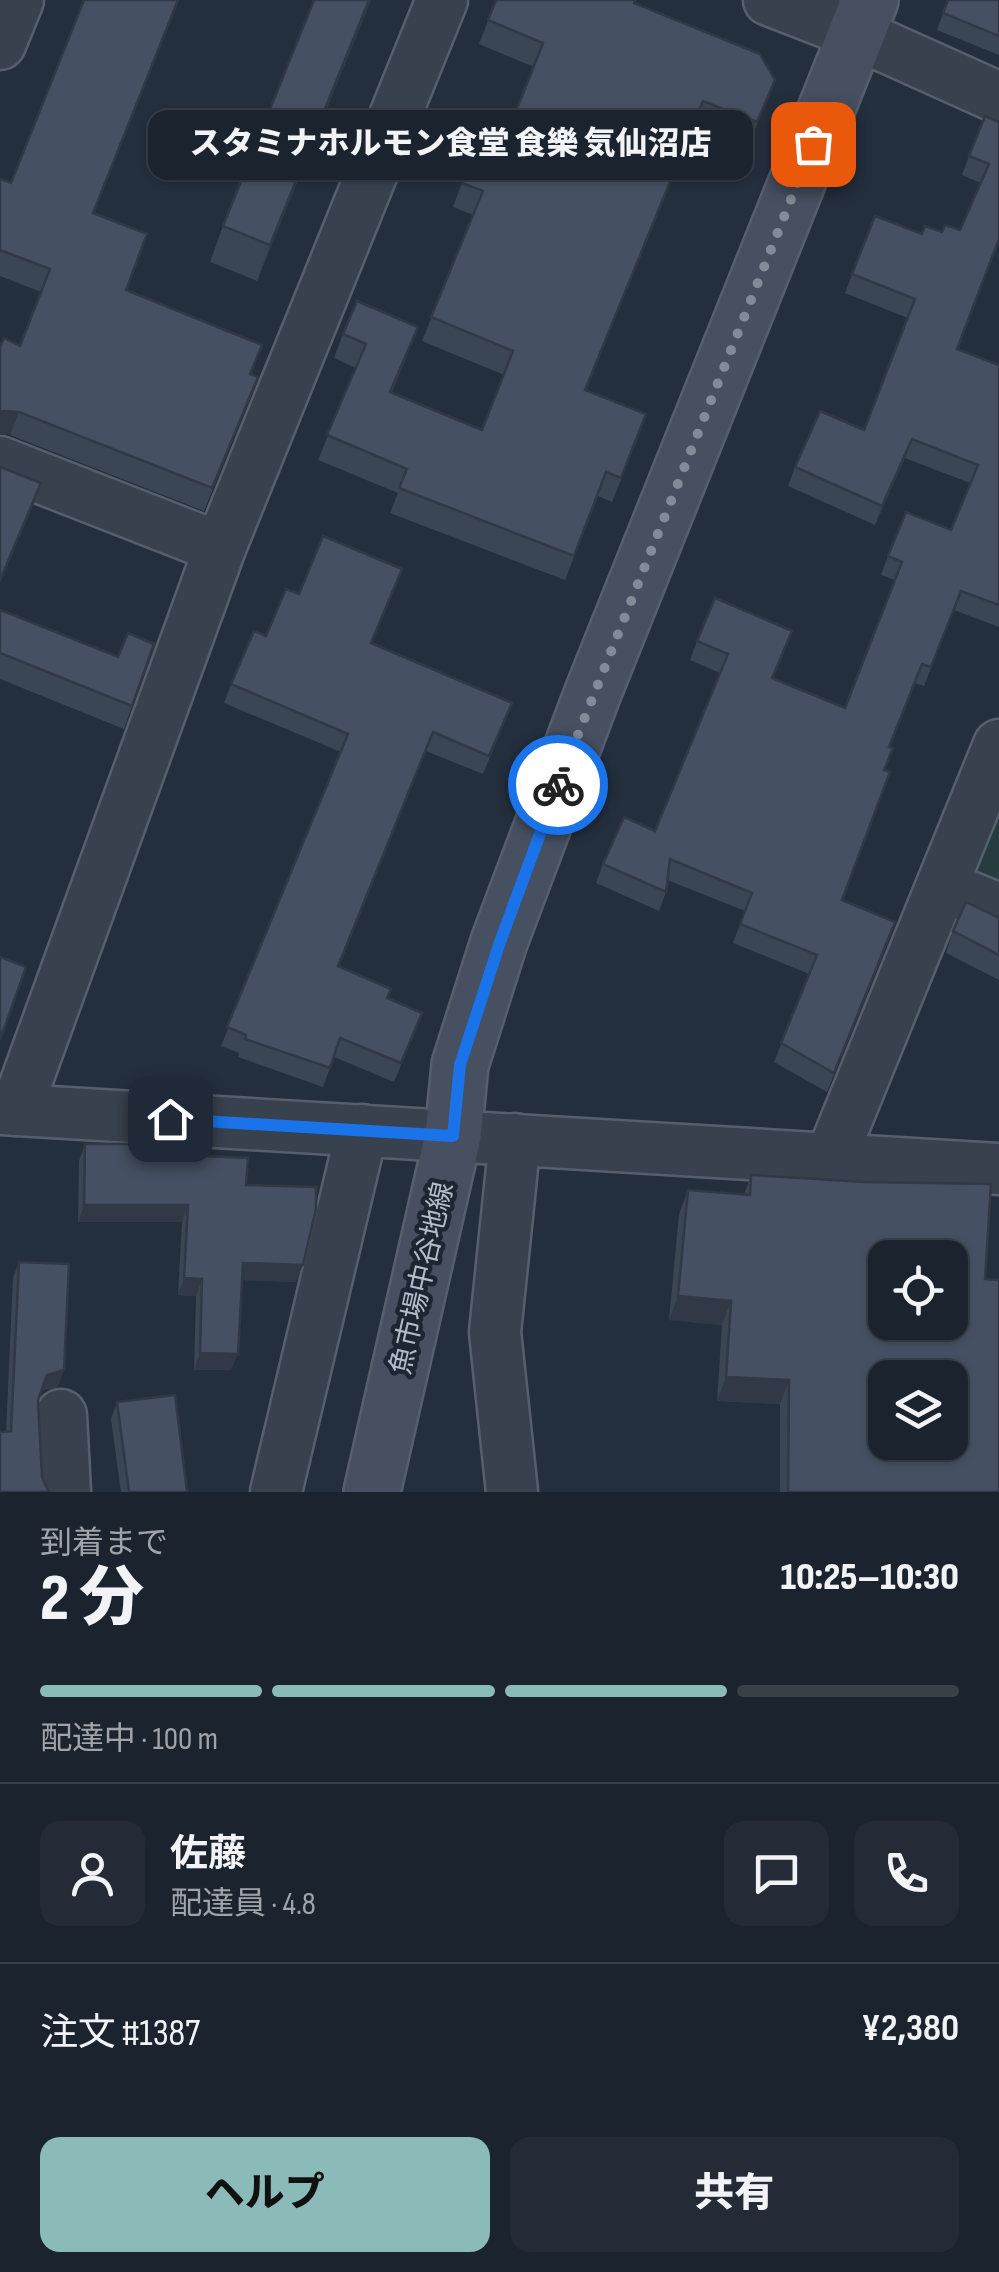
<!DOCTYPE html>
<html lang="ja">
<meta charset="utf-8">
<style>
body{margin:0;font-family:"Sofia Sans Condensed","Noto Sans JP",sans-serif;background:#242b36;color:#f1f3f6;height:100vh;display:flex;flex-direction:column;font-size:38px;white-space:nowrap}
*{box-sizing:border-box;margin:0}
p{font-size:32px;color:#a0a4aa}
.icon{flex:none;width:55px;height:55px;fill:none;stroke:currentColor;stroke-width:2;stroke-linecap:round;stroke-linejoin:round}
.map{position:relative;height:1492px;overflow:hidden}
.drawer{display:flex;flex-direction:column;background:#1b232e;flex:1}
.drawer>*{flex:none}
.buttons{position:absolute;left:868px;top:1240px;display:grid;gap:20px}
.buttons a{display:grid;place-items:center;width:100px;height:100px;border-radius:20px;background:#1b232e;box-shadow:0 2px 8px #0004,0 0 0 2px #39404a;font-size:50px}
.pin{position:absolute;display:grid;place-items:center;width:85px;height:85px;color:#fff;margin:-42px;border-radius:20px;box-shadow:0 5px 15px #0006}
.courier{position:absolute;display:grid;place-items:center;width:100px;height:100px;margin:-50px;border:8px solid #1a73e8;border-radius:50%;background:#fff;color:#222;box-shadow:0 2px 12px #0007}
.bubble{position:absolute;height:70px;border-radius:20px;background:#1b232e;box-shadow:0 2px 8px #0004,0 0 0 2px #39404a;font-size:32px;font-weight:800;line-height:70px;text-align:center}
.summary em{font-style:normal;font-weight:800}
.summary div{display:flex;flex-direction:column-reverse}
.summary{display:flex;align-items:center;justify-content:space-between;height:170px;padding:0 40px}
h1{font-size:65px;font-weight:800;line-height:75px}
.bar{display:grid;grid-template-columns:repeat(4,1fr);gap:15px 10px;align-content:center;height:120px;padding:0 40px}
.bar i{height:12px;border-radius:8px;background:#39404a}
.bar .on{background:#8bbbb9}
.bar p{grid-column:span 4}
.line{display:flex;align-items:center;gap:25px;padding:0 40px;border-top:2px solid #39404a}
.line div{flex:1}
.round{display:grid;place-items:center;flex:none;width:105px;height:105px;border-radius:20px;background:#242b36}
.button{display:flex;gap:20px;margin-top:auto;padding:20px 40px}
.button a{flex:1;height:115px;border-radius:20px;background:#8bbbb9;color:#111;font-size:40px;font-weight:800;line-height:115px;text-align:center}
.button a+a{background:#242b36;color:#f1f3f6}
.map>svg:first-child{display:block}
.green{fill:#263c3f}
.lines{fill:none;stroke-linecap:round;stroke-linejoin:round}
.street-casing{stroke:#565f6c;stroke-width:55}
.secondary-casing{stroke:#565f6c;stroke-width:60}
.street{stroke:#38414e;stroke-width:50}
.secondary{stroke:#465061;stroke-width:55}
.wall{fill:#3b4654}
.shaded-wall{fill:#303945}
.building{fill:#455162;stroke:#303945;stroke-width:2.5;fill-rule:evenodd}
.done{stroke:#828b98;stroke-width:10;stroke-dasharray:0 18}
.route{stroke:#1a73e8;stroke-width:12}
.labels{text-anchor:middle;stroke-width:9;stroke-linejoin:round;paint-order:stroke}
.street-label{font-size:28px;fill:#b4bcc9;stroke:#1d2633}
</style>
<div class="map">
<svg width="999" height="1492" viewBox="0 0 999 1492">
<rect width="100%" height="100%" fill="#242f3e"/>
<path class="green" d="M999 761V902L949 882Z"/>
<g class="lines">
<defs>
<g id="street">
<path d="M769 0 857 34 999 98"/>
<path d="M0 44 18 0"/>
<path d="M0 462 220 548"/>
<path d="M942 886 999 909"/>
<path d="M0 1109 999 1169"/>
<path d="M16 1110 220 548 442 0"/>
<path d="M831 1158 999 745"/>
<path d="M61 1415 65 1492"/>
<path d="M276 1492 362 1130"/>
<path d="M512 1492 495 1332 515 1139"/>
</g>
<path id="secondary" d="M372 1492 453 1136 460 1065 499 942 592 695 870 0"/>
</defs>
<use href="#street" class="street-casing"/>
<use href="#secondary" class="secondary-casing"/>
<use href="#street" class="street"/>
<use href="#secondary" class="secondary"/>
</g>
<g class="wall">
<path d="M84 0H179L93 214 126 290 251 374 258 377 204 511 10 435 20 346 41 292 0 276V179L11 183Z"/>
<path d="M371 0 257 281 210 262 223 226Z"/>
<path d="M496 0H636L635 3 775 80 748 146 694 125 586 390 638 438 612 502 598 496 565 580 390 513 398 493 318 460 356 368 334 358 343 334 409 351 392 392 482 430 504 375 422 341 473 215 453 207 462 183 500 152 534 67 479 44Z"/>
<path d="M948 0H999V55L937 30Z"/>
<path d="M999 122 957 349 999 365V627L954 610 924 686 915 683 890 747 885 770 842 900 895 922 827 1092 774 1062 809 974 733 943 745 911 667 880 666 892 659 911 596 883 603 864 655 831 720 673 690 660 697 641 785 650 773 678 845 708 895 580 881 575 888 556 951 530 970 483 905 458 875 525 788 486 795 467 864 430 908 318 845 293 875 216 922 234 960 230 981 183 962 175 969 156Z"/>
<path d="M402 569 372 643 512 703 483 774 426 751 339 966 391 989 388 998 415 1031 394 1082 334 1057 323 1087 238 1057 239 1053 221 1046 341 752 224 703 231 684 299 594Z"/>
<path d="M0 610 118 657 154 644 124 729 0 679Z"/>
<path d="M999 918V980L946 953 953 931Z"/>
<path d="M85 1144 135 1153 246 1185 296 1282 242 1280 231 1370H194L196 1296 178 1295 182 1222H78L79 1161Z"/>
<path d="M751 1175 985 1279 999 1492H780V1404L717 1401 722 1325 669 1320 679 1214 688 1190 744 1195Z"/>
<path d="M19 1262 58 1387 41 1391 38 1400 42 1477 47 1490 6 1432 13 1278Z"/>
<path d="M117 1402 187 1492H121L111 1419Z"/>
</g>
<g class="shaded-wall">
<path d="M369 0H371L257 281 270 245Z"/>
<path d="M703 101 694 125 576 414 585 390Z"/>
<path d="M3 411 19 412 10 435 0 434V412Z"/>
<path d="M912 439 905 458 875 525 882 506Z"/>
<path d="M41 483 33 506 0 583V580Z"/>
<path d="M84 1205H188L182 1222H78Z"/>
<path d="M243 1263 303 1265 296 1282 237 1280Z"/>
<path d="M184 1278 202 1279 196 1296 178 1295Z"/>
<path d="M678 1296 731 1301 722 1325 669 1320Z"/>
<path d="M200 1353 238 1354 231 1370H194Z"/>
<path d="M64 1370 58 1387 41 1391 47 1375Z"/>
<path d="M726 1377 789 1380 780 1404 717 1401Z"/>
</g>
<g class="building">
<path d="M84 0H178L93 213 147 234 126 290 262 345 250 374 258 377 212 488 19 412 3 411 0 412V347L4 338 20 346 50 269 0 250V179L11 183Z"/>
<path d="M314 0H369L270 245 223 226Z"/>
<path d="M496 0H635L634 3 760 54 775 80 757 122 703 101 585 390 646 414 621 478 606 472 574 556 399 488 407 469 327 435 366 344 343 334 357 301 418 327 390 392 482 430 513 351 431 317 483 191 462 183 478 143 500 152 543 43 488 20Z"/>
<path d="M948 0H999V36L943 13Z"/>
<path d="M985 116 999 122V239L957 349 999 365V605L961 591 931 667 922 664 889 747 893 748 884 770 890 772 842 900 895 922 834 1073 781 1043 817 955 740 924 752 893 670 859 666 892 603 864 624 817 655 831 728 654 697 641 715 598 792 631 772 678 845 708 902 562 888 556 906 512 951 530 978 465 912 439 882 506 795 467 820 411 864 430 915 299 852 274 875 216 922 234 925 226 942 232 945 225 960 230 989 164 969 156Z"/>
<path d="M0 467 41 483 0 580Z"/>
<path d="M323 536 402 569 371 643 512 703 489 756 433 732 338 966 391 989 387 998 422 1013 401 1063 340 1038 330 1068 245 1039 246 1035 227 1027 348 734 231 684 254 631 266 636 286 589 299 594Z"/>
<path d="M0 610 118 657 128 633 154 644 132 706 0 653Z"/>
<path d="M966 902 999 918V955L953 931Z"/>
<path d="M0 957 26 967 0 1040Z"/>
<path d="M85 1144H135V1153L248 1158 246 1185 316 1187V1209L303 1265 243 1263 238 1354 200 1353 202 1279 184 1278 188 1205H84Z"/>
<path d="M751 1175 865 1182 991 1184 985 1279 999 1280V1492H788L789 1380 726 1377 731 1301 678 1296 688 1190 750 1195ZM885 1258H950V1322H885ZM885 1378H950V1442H885Z"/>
<path d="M19 1262 69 1264 64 1370 47 1375 38 1400 42 1477 49 1492H0V1432L11 1431Z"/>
<path d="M175 1395 187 1492H129L117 1402Z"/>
</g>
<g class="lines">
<path class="done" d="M558 785 813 144"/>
<path class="route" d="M170 1119 453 1136 460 1065 500 942 558 785"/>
</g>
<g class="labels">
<g class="street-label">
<text transform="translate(421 1278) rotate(-77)" y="10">魚市場中谷地線</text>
</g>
</g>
</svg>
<div class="buttons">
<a><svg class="icon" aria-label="locate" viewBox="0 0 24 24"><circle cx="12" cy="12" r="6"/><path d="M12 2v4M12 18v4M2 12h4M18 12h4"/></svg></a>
<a><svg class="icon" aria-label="layers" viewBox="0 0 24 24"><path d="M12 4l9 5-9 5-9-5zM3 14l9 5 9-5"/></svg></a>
</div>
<div class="pin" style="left:813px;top:144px;background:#ea580c"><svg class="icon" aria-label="bag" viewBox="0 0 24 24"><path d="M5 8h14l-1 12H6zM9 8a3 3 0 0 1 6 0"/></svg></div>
<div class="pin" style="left:170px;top:1119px;background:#1f2937"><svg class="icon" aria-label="home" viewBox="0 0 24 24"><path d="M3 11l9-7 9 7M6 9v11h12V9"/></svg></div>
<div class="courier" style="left:558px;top:785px"><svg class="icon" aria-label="bike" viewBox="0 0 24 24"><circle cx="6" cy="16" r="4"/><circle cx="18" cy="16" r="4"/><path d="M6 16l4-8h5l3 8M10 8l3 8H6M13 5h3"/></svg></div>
<div class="bubble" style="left:148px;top:110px;width:605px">スタミナホルモン食堂 食樂 気仙沼店</div>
</div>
<section class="drawer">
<div class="summary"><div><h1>2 分</h1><p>到着まで</p></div><em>10:25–10:30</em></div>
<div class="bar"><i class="on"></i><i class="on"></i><i class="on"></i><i></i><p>配達中 · 100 m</p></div>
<div class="line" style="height:180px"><a class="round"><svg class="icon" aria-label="person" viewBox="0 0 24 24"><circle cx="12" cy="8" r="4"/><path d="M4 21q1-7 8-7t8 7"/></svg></a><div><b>佐藤</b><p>配達員 · 4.8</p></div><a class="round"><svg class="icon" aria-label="chat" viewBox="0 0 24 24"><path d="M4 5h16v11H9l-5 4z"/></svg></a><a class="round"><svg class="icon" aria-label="phone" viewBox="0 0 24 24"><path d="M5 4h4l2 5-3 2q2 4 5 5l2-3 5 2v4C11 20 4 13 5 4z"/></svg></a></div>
<div class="line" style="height:130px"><div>注文 #1387</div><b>¥2,380</b></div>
<div class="button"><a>ヘルプ</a><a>共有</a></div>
</section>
